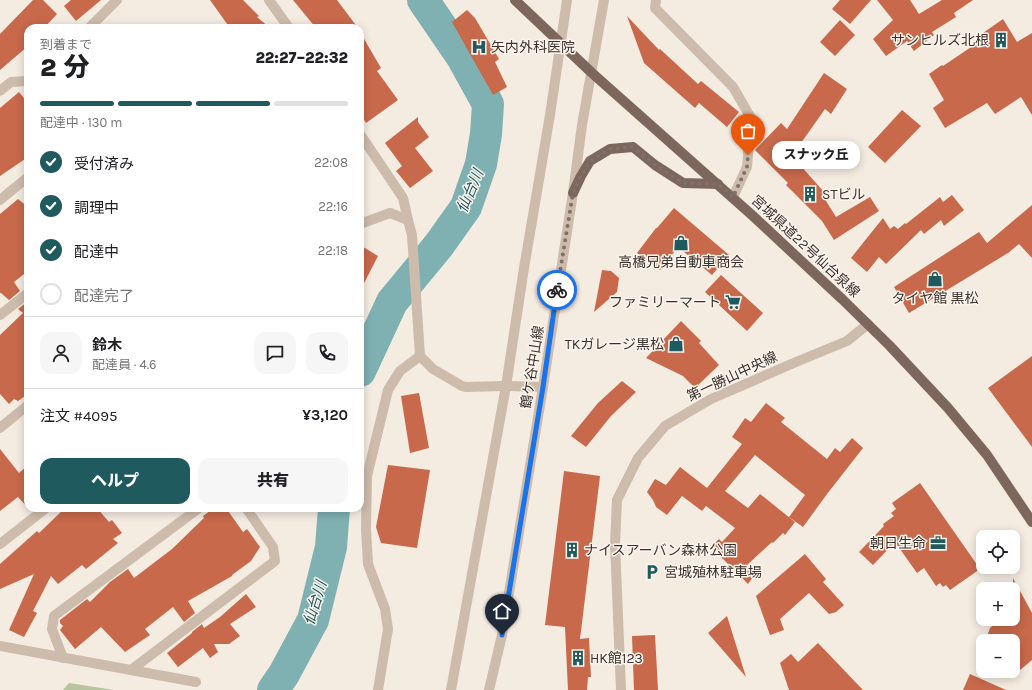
<!DOCTYPE html>
<html lang="ja">
<meta charset="utf-8">
<style>
body{margin:0;font-family:Karla,"Noto Sans JP",sans-serif;background:#f6f6f6;color:#202124;height:100vh;display:flex;flex-direction:column;font-size:15px;white-space:nowrap}
*{box-sizing:border-box;margin:0}
p{font-size:13px;color:#757577}
.icon{flex:none;width:22px;height:22px;fill:none;stroke:currentColor;stroke-width:2;stroke-linecap:round;stroke-linejoin:round}
.map{position:relative;flex:1;overflow:hidden}
.sheet{position:absolute;left:24px;top:24px;width:340px;height:488px;display:flex;flex-direction:column;background:#fff;border-radius:12px;box-shadow:0 2px 10px #0003}
.sheet>*{flex:none}
.tools{position:absolute;left:976px;top:530px;display:grid;gap:8px}
.tools a{display:grid;place-items:center;width:44px;height:44px;border-radius:8px;background:#fff;box-shadow:0 2px 10px #0003;font-size:20px}
.pin{position:absolute;display:grid;place-items:center;width:34px;height:34px;color:#fff;margin:-41px -17px;border-radius:50% 50% 50% 0;rotate:-45deg;box-shadow:0 0 4px #0007}
.pin .icon{rotate:45deg}
.courier{position:absolute;display:grid;place-items:center;width:40px;height:40px;margin:-20px;border:3px solid #1a73e8;border-radius:50%;background:#fff;color:#222;box-shadow:0 1px 5px #0007}
.bubble{position:absolute;height:28px;border-radius:12px;background:#fff;box-shadow:0 2px 10px #0003;font-size:13px;font-weight:800;line-height:28px;text-align:center}
.head em{font-style:normal;font-weight:800}
.head div{display:flex;flex-direction:column-reverse}
.head{display:flex;align-items:center;justify-content:space-between;height:68px;padding:0 16px}
h1{font-size:26px;font-weight:800;line-height:30px}
.bar{display:grid;grid-template-columns:repeat(4,1fr);gap:6px 4px;align-content:center;height:48px;padding:0 16px}
.bar i{height:5px;border-radius:3px;background:#e0e0e0}
.bar .current{background:#1f5a5e}
.bar p{grid-column:span 4}
.line{display:flex;align-items:center;gap:10px;padding:0 16px;border-top:1px solid #e0e0e0}
.line div{flex:1}
.round{display:grid;place-items:center;flex:none;width:42px;height:42px;border-radius:12px;background:#f6f6f6}
ol{padding:0 16px;list-style:none}
li{display:flex;align-items:center;gap:12px;height:44px}
li p{margin-inline-start:auto}
li .icon{padding:4px;border-radius:50%;background:#1f5a5e;color:#fff;stroke-width:4}
li:last-child{color:#757577}
li i{width:22px;height:22px;border:2px solid #e0e0e0;border-radius:50%}
.button{display:flex;gap:8px;margin-top:auto;padding:8px 16px}
.button a{flex:1;height:46px;border-radius:12px;background:#1f5a5e;color:#fff;font-size:16px;font-weight:800;line-height:46px;text-align:center}
.button a+a{background:#f6f6f6;color:#202124}
.map>svg:first-child{display:block}
.green{fill:#b8c4a0}
.lines{fill:none;stroke-linecap:round;stroke-linejoin:round}
.river{stroke:#7fb0b2;stroke-width:32}
.building{fill:#c8694b}
.minor{stroke:#cdbbac;stroke-width:10}
.major{stroke:#7d675c;stroke-width:10}
.done{stroke:#7c716b;stroke-width:4;stroke-dasharray:0 7.2}
.route{stroke:#1a73e8;stroke-width:5}
.labels{text-anchor:middle;stroke-width:3;stroke-linejoin:round;paint-order:stroke}
.poi-label{font-size:14px;fill:#3b302b;stroke:#fbf5ee;text-anchor:start}
.street-label{font-size:14px;fill:#3b302b;stroke:#fbf5ee}
.water-label{font-size:15px;font-style:italic;fill:#1f5a5e;stroke:#fbf5ee}
</style>
<div class="map">
<svg width="1032" height="690" viewBox="0 0 1032 690">
<rect width="100%" height="100%" fill="#f4ebe1"/>
<path class="green" d="M69 683 114 690H63Z"/>
<g class="lines">
<g class="river">
<path d="M360 371 392 302 439 245 466 207 481 164 486 134 488 104 462 57 423 0"/>
<path d="M273 690 284 674 313 620 331 547 334 508"/>
</g>
</g>
<g class="building">
<path d="M33 0H43L57 14 44 28H28V46L0 70V34Z"/>
<path d="M71 0H101L76 21 64 6Z"/>
<path d="M210 0H243L259 16 257 17 270 28H230Z"/>
<path d="M293 0H337L358 28H316Z"/>
<path d="M840 0H871L850 24 832 9Z"/>
<path d="M877 0H910L919 14 942 0H973L954 13 956 17 932 32 934 35 914 51 907 41 886 56 873 39 893 20Z"/>
<path d="M467 10 475 18 499 59 495 62 507 87 493 95 452 22Z"/>
<path d="M627 16 659 50 660 49 698 84 701 81 739 112 727 127 699 103 695 108 644 63Z"/>
<path d="M1003 19 1017 42 1032 33V115L1021 97 995 114 987 103 945 128 933 108 944 100 929 74 942 65 943 66 986 37 983 33Z"/>
<path d="M840 20 855 35 835 56 820 42Z"/>
<path d="M360 32 381 68 377 71 398 100 366 123 360 113Z"/>
<path d="M824 73 847 89 831 114 825 109 801 143 802 144 791 155 825 193 823 196 836 217 870 197 879 211 834 240 822 221 786 185 788 183 755 150 781 123 787 129Z"/>
<path d="M19 92 28 103V157L0 176V108Z"/>
<path d="M902 110 921 126 885 163 868 147Z"/>
<path d="M418 117V122L429 137 415 148 433 171 410 188 396 171 402 166 385 143Z"/>
<path d="M952 195 964 210 944 226 941 220 924 234 921 230 886 264 879 257 867 272 851 258 883 218 890 229 894 226 898 229 905 223 906 224 940 197 943 202Z"/>
<path d="M18 199 28 207V271L14 282 20 291 9 300 1 293H0V214Z"/>
<path d="M1032 205V258L1019 244 1008 253 909 313 894 287 979 232 987 243Z"/>
<path d="M674 208 729 255 712 275 678 247 660 270 637 253 656 228H657Z"/>
<path d="M360 245 378 256 360 291Z"/>
<path d="M602 270 611 271 619 278 617 292 594 312Z"/>
<path d="M721 275 763 313 747 331 705 292Z"/>
<path d="M27 302 28 305V394L18 401 14 399 9 404 0 394V335L23 313 18 309Z"/>
<path d="M681 321 701 341 699 343 719 365 695 388 683 376 646 358Z"/>
<path d="M1032 356V447L988 388Z"/>
<path d="M622 381 636 392 611 416 586 447 571 436 598 403Z"/>
<path d="M419 393 429 448 410 453 401 396Z"/>
<path d="M766 403 785 418 781 422 827 459 835 448 840 452 852 438 863 448 827 494 803 527 789 517 805 495 755 455 725 491 748 508 760 494 795 522 785 535 783 533 773 543 772 542 747 565 756 573 748 584 711 547 719 539 722 542 735 528 706 506 702 511 682 496 667 515 656 507 653 500 647 492 655 479 666 485 680 467 707 488 742 444 732 437 745 418 751 422Z"/>
<path d="M0 449 19 473 28 465V508L18 497 0 511Z"/>
<path d="M388 465 430 470 417 548 381 543 376 527Z"/>
<path d="M564 471 600 476 580 639 589 638 591 677H588L587 690H568L565 627 545 625Z"/>
<path d="M920 483 980 569 950 590 946 585 943 587 940 583 936 586 924 568 917 573 895 542 873 565 859 552 884 526 883 524 894 516 891 513 896 509 892 503Z"/>
<path d="M65 508H97L109 522 112 520 122 533 113 539 118 543 86 569 82 565 58 584 51 576 33 611 37 613 24 637 9 630 34 574 0 589V564L37 531 39 533Z"/>
<path d="M214 508H226L243 532 247 529 260 547 251 561 232 575V576L188 601 195 613 184 622 173 607 145 629 150 635 125 652 101 627 75 649 60 630 63 626 60 623V620L87 599 90 602 110 582 128 569 134 578 172 549 204 518 203 516Z"/>
<path d="M805 554 826 579 823 582 844 605 836 612 829 614 809 593 780 619 784 630 770 635 756 596Z"/>
<path d="M1013 578 1032 613V660L1013 676V641H985L990 628 999 619H1013Z"/>
<path d="M246 594 256 607 230 624 240 636 229 644H214L218 652 210 658 203 648 178 667 167 653 192 633V632L202 624 204 628 220 617Z"/>
<path d="M727 616 746 677 708 633Z"/>
<path d="M655 635 658 690H634L632 636Z"/>
<path d="M818 643 863 690H789L780 663 791 654 798 662Z"/>
<path d="M970 674 1006 690H963Z"/>
</g>
<g class="lines">
<g class="minor">
<path d="M269 0 289 28"/>
<path d="M656 0 655 8 733 87 751 118 747 167 733 197"/>
<path d="M89 28 117 0"/>
<path d="M0 91 11 82 28 81"/>
<path d="M360 134 403 198 408 220"/>
<path d="M0 200 28 177"/>
<path d="M360 224 390 213 408 220 412 235 420 356 433 369 462 386 466 387 506 386 543 387"/>
<path d="M0 315 28 293"/>
<path d="M0 428 28 405"/>
<path d="M0 544 46 508"/>
<path d="M0 646 196 682"/>
<path d="M63 658 52 629 54 616 199 508"/>
<path d="M131 670 275 561 273 547 246 508"/>
<path d="M378 690 388 629 385 609 368 564 366 529 367 476 388 390 400 371 420 356"/>
<path d="M451 690 506 386 524 268 550 115 567 0"/>
<path d="M489 690 502 635 543 387 557 296 573 193 582 125 604 0"/>
<path d="M621 690 615 544 617 500 638 458 665 426 711 399 796 362 847 341 868 324"/>
</g>
<g class="major">
<path d="M515 0 592 73 753 216 842 299 889 345 948 408 987 455 1032 522"/>
<path d="M573 193 581 176 590 161 610 149 633 147 655 165 683 183 718 184"/>
</g>
</g>
<g class="lines">
<path class="done" d="M557 290 573 193 581 176 590 161 610 149 633 147 655 165 683 183 718 184 733 197 747 167 748 155"/>
<path class="route" d="M502 635 543 387 557 290"/>
</g>
<defs>
<symbol id="building-bare" viewBox="-9 -9 18 18"><path d="M-4-6H4V6H1V3H-1V6H-4ZM-2.5-4.3h1.7v1.8h-1.7ZM.8-4.3h1.7v1.8H.8ZM-2.5-1h1.7V.8h-1.7ZM.8-1h1.7V.8H.8Z" fill="#1f5a5e" stroke="#fbf5ee" stroke-width="2.5" paint-order="stroke"/></symbol>
<symbol id="hospital-bare" viewBox="-9 -9 18 18"><path d="M-5-5h3v3.5h4V-5h3V5h-3V1.5h-4V5h-3Z" fill="#1f5a5e" stroke="#fbf5ee" stroke-width="2.5" paint-order="stroke"/></symbol>
<symbol id="shop-bare" viewBox="-9 -9 18 18"><path d="M-5-2.5h2.3a2.7 3.5 0 0 1 5.4 0H5L5.5 6h-11ZM-1.5-2.5h3a1.5 2.3 0 0 0-3 0Z" fill="#1f5a5e" stroke="#fbf5ee" stroke-width="2.5" paint-order="stroke"/></symbol>
<symbol id="supermarket-bare" viewBox="-9 -9 18 18"><path d="M-6-5.5h2.5l.6 2H6L4.5 2H-2.5L-4.4-4H-6ZM-1.5 3.2a1.3 1.3 0 1 0 .1 0ZM3 3.2a1.3 1.3 0 1 0 .1 0Z" fill="#1f5a5e" stroke="#fbf5ee" stroke-width="2.5" paint-order="stroke"/></symbol>
<symbol id="office-bare" viewBox="-9 -9 18 18"><path d="M-6-3h4V-5.5h4V-3h4V5H-6ZM-1-4.5V-3h2v-1.5ZM-6 0V1H6V0Z" fill="#1f5a5e" stroke="#fbf5ee" stroke-width="2.5" paint-order="stroke"/></symbol>
<symbol id="parking-bare" viewBox="-9 -9 18 18"><path d="M-3.5-5.5H1a3.5 3.5 0 0 1 0 7H-1V5.5H-3.5ZM-1-3.4V-.6H.8a1.4 1.4 0 0 0 0-2.8Z" fill="#1f5a5e" stroke="#fbf5ee" stroke-width="2.5" paint-order="stroke"/></symbol>
</defs>
<g fill-rule="evenodd">
<use href="#building-bare" x="990" y="29" width="22" height="22"/>
<use href="#hospital-bare" x="468" y="36" width="22" height="22"/>
<use href="#building-bare" x="799" y="183" width="22" height="22"/>
<use href="#shop-bare" x="670" y="232" width="22" height="22"/>
<use href="#shop-bare" x="924" y="268" width="22" height="22"/>
<use href="#supermarket-bare" x="722" y="291" width="22" height="22"/>
<use href="#shop-bare" x="665" y="333" width="22" height="22"/>
<use href="#office-bare" x="927" y="532" width="22" height="22"/>
<use href="#building-bare" x="561" y="539" width="22" height="22"/>
<use href="#parking-bare" x="641" y="561" width="22" height="22"/>
<use href="#building-bare" x="567" y="647" width="22" height="22"/>
</g>
<g class="labels">
<g class="poi-label">
<text x="989" y="45" text-anchor="end">サンヒルズ北根</text>
<text x="491" y="52">矢内外科医院</text>
<text x="822" y="199">STビル</text>
<text x="681" y="267" text-anchor="middle">高橋兄弟自動車商会</text>
<text x="935" y="303" text-anchor="middle">タイヤ館 黒松</text>
<text x="721" y="307" text-anchor="end">ファミリーマート</text>
<text x="664" y="349" text-anchor="end">TKガレージ黒松</text>
<text x="926" y="548" text-anchor="end">朝日生命</text>
<text x="584" y="555">ナイスアーバン森林公園</text>
<text x="664" y="577">宮城殖林駐車場</text>
<text x="590" y="663">HK館123</text>
</g>
<g class="street-label">
<text transform="translate(806 246) rotate(43)" y="5">宮城県道22号仙台泉線</text>
<text transform="translate(532 367) rotate(-81)" y="5">鶴ケ谷中山線</text>
<text transform="translate(732 376) rotate(-25)" y="5">第一勝山中央線</text>
</g>
<g class="water-label">
<text transform="translate(470 191) rotate(-67)" y="5">仙台川</text>
<text transform="translate(315 603) rotate(-73)" y="5">仙台川</text>
</g>
</g>
</svg>
<div class="tools">
<a><svg class="icon" aria-label="locate" viewBox="0 0 24 24"><circle cx="12" cy="12" r="6"/><path d="M12 2v4M12 18v4M2 12h4M18 12h4"/></svg></a>
<a>+</a>
<a>−</a>
</div>
<div class="pin" style="left:748px;top:155px;background:#ea580c"><svg class="icon" aria-label="bag" viewBox="0 0 24 24"><path d="M5 8h14l-1 12H6zM9 8a3 3 0 0 1 6 0"/></svg></div>
<div class="pin" style="left:502px;top:635px;background:#1f2937"><svg class="icon" aria-label="home" viewBox="0 0 24 24"><path d="M3 11l9-7 9 7M6 9v11h12V9"/></svg></div>
<div class="courier" style="left:557px;top:290px"><svg class="icon" aria-label="bike" viewBox="0 0 24 24"><circle cx="6" cy="16" r="4"/><circle cx="18" cy="16" r="4"/><path d="M6 16l4-8h5l3 8M10 8l3 8H6M13 5h3"/></svg></div>
<div class="bubble" style="left:772px;top:141px;width:88px">スナック丘</div>
<section class="sheet">
<div class="head"><div><h1>2 分</h1><p>到着まで</p></div><em>22:27–22:32</em></div>
<div class="bar"><i class="current"></i><i class="current"></i><i class="current"></i><i></i><p>配達中 · 130 m</p></div>
<ol>
<li><svg class="icon" aria-label="check" viewBox="0 0 24 24"><path d="M5 12l5 5 9-10"/></svg>受付済み<p>22:08</p></li>
<li><svg class="icon" aria-label="check" viewBox="0 0 24 24"><path d="M5 12l5 5 9-10"/></svg>調理中<p>22:16</p></li>
<li><svg class="icon" aria-label="check" viewBox="0 0 24 24"><path d="M5 12l5 5 9-10"/></svg>配達中<p>22:18</p></li>
<li><i></i>配達完了</li>
</ol>
<div class="line" style="height:72px"><a class="round"><svg class="icon" aria-label="person" viewBox="0 0 24 24"><circle cx="12" cy="8" r="4"/><path d="M4 21q1-7 8-7t8 7"/></svg></a><div><b>鈴木</b><p>配達員 · 4.6</p></div><a class="round"><svg class="icon" aria-label="chat" viewBox="0 0 24 24"><path d="M4 5h16v11H9l-5 4z"/></svg></a><a class="round"><svg class="icon" aria-label="phone" viewBox="0 0 24 24"><path d="M5 4h4l2 5-3 2q2 4 5 5l2-3 5 2v4C11 20 4 13 5 4z"/></svg></a></div>
<div class="line" style="height:52px"><div>注文 #4095</div><b>¥3,120</b></div>
<div class="button"><a>ヘルプ</a><a>共有</a></div>
</section>
</div>
